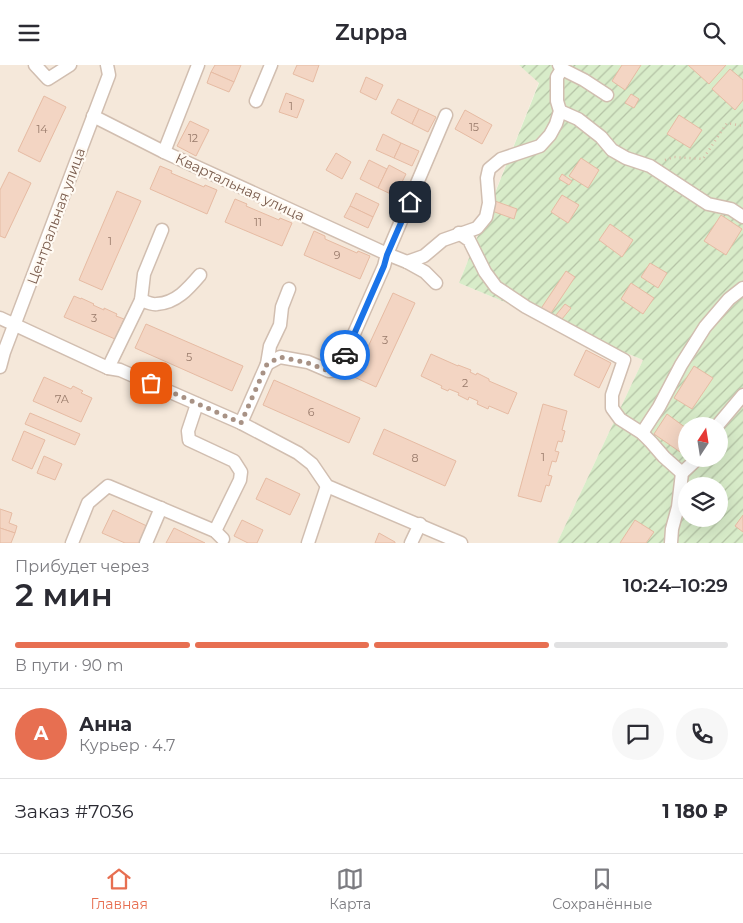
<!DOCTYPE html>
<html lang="ru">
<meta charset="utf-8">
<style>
body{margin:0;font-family:Montserrat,sans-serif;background:#f7f7f7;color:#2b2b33;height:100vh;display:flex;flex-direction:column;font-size:19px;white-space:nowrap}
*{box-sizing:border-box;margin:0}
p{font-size:16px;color:#7c7c81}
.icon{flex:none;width:28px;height:28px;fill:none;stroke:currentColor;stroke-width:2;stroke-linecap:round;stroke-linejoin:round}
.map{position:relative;height:478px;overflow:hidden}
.drawer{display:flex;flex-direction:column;background:#fff;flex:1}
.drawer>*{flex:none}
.needle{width:32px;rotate:12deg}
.controls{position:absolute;left:678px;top:352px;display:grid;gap:10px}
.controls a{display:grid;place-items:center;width:50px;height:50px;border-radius:50%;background:#fff;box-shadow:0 5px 20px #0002;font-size:25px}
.pin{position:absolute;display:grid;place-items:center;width:42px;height:42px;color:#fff;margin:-21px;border-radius:10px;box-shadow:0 2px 8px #0006}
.courier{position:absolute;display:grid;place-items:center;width:50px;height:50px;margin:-25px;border:4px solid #1a73e8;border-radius:50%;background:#fff;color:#222;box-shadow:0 1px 6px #0007}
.head em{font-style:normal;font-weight:600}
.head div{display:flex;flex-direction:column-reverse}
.head{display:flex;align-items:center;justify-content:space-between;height:85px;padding:0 15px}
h1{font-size:32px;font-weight:600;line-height:38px}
.bar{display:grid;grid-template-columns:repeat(4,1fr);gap:8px 5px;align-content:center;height:60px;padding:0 15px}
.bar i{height:6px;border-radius:4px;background:#e1e1e2}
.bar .selected{background:#e76f51}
.bar p{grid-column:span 4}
.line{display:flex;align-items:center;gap:12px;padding:0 15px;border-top:1px solid #e1e1e2}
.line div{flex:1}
.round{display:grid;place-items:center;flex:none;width:52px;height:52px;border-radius:26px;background:#f7f7f7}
header{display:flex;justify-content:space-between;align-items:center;height:65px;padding:0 15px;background:#fff;font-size:22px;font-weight:600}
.dock{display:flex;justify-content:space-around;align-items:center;height:70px;border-top:1px solid #e1e1e2;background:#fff;font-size:14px;color:#7c7c81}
.dock a{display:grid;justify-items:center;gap:2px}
.dock .selected{color:#e76f51}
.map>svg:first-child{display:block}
.residential{fill:#f5e8da}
.garden{fill:url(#garden-furrows);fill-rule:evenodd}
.building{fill:#f3d5c3;stroke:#e6bba3}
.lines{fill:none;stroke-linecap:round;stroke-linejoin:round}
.minor-casing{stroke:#d1beb0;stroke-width:15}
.path{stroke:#d9b8a5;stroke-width:2.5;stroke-dasharray:1 4;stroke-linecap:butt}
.minor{stroke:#fff;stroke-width:12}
.done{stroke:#a89285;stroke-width:5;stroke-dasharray:0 9}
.route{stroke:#1a73e8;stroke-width:6}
.labels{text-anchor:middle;stroke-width:4.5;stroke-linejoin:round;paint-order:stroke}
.number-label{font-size:11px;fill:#987a6a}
.street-label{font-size:14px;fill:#7a5c4d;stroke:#fffaf3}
</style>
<header><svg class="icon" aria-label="menu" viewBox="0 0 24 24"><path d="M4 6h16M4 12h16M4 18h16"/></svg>Zuppa<svg class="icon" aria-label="search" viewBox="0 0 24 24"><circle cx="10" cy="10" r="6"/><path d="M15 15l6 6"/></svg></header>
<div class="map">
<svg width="743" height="478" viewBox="0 0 743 478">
<defs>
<pattern id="garden-furrows" width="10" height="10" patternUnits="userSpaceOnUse" patternTransform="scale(1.25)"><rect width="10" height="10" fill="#d8ecc9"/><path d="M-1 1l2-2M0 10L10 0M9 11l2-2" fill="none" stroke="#b4c2a5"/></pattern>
</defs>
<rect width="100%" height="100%" fill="#fdf6ec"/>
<path class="residential" d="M0 0H519L539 17 459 218 643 295 557 478H0Z"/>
<path class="garden" d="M519 0H743V478H557L643 295 459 218 539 18ZM686 361H719V394H686ZM686 421H719V454H686Z"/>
<g class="building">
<path d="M215 0H241L234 17 211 7Z"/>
<path d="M297 0H319L313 17 293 9Z"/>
<path d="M622 0H641L625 25 612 16Z"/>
<path d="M688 0H726L709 19Z"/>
<path d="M730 4 743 15V35L735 45 712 24Z"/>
<path d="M211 7 234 17 229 27 207 18Z"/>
<path d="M366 12 383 20 376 35 360 27Z"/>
<path d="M286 28 304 35 297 53 279 47Z"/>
<path d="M631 29 639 34 634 43 625 38Z"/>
<path d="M44 31 66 42 40 97 18 86Z"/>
<path d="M398 34 419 44 412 59 391 48Z"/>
<path d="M419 44 436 52 428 67 412 59Z"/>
<path d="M465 45 492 60 482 79 455 64Z"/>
<path d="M679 50 702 65 690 83 667 69Z"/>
<path d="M190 56 209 65 196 91 177 81Z"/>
<path d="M383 69 401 78 394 93 376 85Z"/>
<path d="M401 78 419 86 412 101 394 93Z"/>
<path d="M336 88 351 97 342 114 326 105Z"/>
<path d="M581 93 599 105 588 123 569 111Z"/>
<path d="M369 95 387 104 378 123 360 114Z"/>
<path d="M389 100 406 109 395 131 378 123Z"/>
<path d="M160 101 172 106 171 108 204 122 205 120 217 125 207 149 150 124Z"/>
<path d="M9 107 31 118 5 173 0 171V125Z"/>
<path d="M562 109 572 116 569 120 559 114Z"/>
<path d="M117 126 141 136 102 225 79 215Z"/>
<path d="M356 128 379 139 373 152 350 141Z"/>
<path d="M562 130 579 140 568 158 551 147Z"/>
<path d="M235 134 247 139 246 141 279 155 280 153 292 158 282 181 225 157Z"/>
<path d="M495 136 517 144 514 154 492 146Z"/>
<path d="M350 141 373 152 368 163 344 152Z"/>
<path d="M721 150 742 164 726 190 704 176Z"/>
<path d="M610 159 633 175 622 192 599 175Z"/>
<path d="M314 166 325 171V174L357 188 358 186 370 191 360 214 304 190Z"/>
<path d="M650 198 667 208 658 223 641 212Z"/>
<path d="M566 206 575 212 549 251 540 245Z"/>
<path d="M631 218 654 233 643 249 621 234Z"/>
<path d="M393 228 415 238 376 322 354 312Z"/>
<path d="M74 231 81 234V233L94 239 93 240 104 245V243L117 249 116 251 124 254 115 274 64 252Z"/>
<path d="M565 239 571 243 562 254 556 250Z"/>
<path d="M146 259 243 301 232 326 135 283Z"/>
<path d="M586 285 611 298 599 323 574 310Z"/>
<path d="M431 289 458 301V300L471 305 470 307 476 310 477 308 489 314V316L517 328 508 349 489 341 488 344 477 339 478 336 469 332 468 335 458 330 459 328 449 324 448 326 441 323 442 321 421 311Z"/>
<path d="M694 301 713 313 692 344 674 333Z"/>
<path d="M44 312 71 324 73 321 83 326 81 328 92 333 81 357 33 336Z"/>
<path d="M274 315 360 353 349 378 263 340Z"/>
<path d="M543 339 567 346 562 365 565 366 562 377 558 376 555 386 559 387 556 397 552 396 548 410 552 411 549 421 546 420 541 437 518 431Z"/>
<path d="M30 348 80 369 75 380 25 359Z"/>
<path d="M667 349 686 363V391L654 369Z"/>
<path d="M384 364 456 396 445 421 373 389Z"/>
<path d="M24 366 45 375 32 404 12 395Z"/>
<path d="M44 391 62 399 55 415 37 408Z"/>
<path d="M266 413 300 429 290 450 256 434Z"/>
<path d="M0 444 12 448 9 458 17 461 15 468 0 463Z"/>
<path d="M113 445 149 462 142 478H125L102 468Z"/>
<path d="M743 450V467L735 461Z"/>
<path d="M242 455 263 465 257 478H248L234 471Z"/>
<path d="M635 455 654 467 646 478H620Z"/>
<path d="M0 463 15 468 11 478H0Z"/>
<path d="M174 463 205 478H166Z"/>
<path d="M379 468 395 477V478H375Z"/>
</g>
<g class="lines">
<defs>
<g id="minor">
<path d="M35 0 48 14 70 0"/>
<path d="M559 0 562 4 584 15 607 30"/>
<path d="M256 36 271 0"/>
<path d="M560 46 578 54 601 72 612 85 626 93 650 101 708 139 731 144 743 152"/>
<path d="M93 51 164 87 387 189 407 197 425 207 436 218"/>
<path d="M164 87 198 0"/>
<path d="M459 168 469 175 485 207 496 222 526 242 624 295 612 330V343L620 354 642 368 651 377 664 392 682 408"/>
<path d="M407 197 424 191 443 175 477 163 486 152 489 138 487 113 489 104 501 94 540 81 550 70 556 59 560 46 557 36V12L562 4"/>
<path d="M141 235C146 237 152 240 157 239 176 238 188 224 200 210"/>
<path d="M0 253 108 303 120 305 241 358 298 388 312 399 327 421 461 478"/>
<path d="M267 299 280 292 308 297 329 306 338 305 384 201 387 189 446 50"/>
<path d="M0 302 4 287 109 10 107 0"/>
<path d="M108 303 141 235 144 209 162 165"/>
<path d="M197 339 188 366 189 375 234 396 241 407 240 415 215 466"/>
<path d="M241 358 267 299 270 281 280 260 282 242 289 224"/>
<path d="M717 361 743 330"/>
<path d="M642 368 659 342 681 300 705 262 729 234 743 223"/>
<path d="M72 478 88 438 108 421 215 466 223 474"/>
<path d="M146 478 161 443"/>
<path d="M308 478 327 421"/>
<path d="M411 478 420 459"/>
<path d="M671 478 672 464 678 442 682 408 697 394"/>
</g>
</defs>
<use href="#minor" class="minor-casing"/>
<path class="path" d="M665 95 674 92 703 94 727 58 743 61"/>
<use href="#minor" class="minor"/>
</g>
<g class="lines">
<path class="done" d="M151 318 241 358 267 299 280 292 308 298 329 306 338 305 345 290"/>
<path class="route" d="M345 290 384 201 387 190 410 137"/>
</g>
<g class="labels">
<g class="number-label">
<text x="291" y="45">1</text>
<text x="474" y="66">15</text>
<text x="42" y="68">14</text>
<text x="193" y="77">12</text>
<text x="258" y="161">11</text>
<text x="110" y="180">1</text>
<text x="337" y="194">9</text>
<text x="94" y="257">3</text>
<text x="385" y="279">3</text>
<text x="189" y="296">5</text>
<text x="465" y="322">2</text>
<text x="62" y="338">7А</text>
<text x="311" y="351">6</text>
<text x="543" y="396">1</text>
<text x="415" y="397">8</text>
</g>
<g class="street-label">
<text transform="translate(240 122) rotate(25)" y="5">Квартальная улица</text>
<text transform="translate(56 151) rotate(-70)" y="5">Центральная улица</text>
</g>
</g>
</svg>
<div class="controls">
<a><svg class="needle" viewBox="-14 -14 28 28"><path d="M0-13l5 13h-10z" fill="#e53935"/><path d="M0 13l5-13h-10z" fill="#7c7c81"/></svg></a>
<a><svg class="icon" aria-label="layers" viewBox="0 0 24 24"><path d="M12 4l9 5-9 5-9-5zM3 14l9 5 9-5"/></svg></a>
</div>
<div class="pin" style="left:151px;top:318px;background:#ea580c"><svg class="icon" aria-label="bag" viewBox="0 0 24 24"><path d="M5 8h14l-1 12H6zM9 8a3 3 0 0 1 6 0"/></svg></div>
<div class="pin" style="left:410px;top:137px;background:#1f2937"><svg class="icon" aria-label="home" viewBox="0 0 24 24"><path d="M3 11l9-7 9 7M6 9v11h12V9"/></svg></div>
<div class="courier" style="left:345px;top:290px"><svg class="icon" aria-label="car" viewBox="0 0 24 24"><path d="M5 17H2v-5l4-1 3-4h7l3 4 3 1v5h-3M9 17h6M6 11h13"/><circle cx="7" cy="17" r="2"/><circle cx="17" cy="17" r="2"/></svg></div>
</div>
<section class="drawer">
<div class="head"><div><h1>2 мин</h1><p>Прибудет через</p></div><em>10:24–10:29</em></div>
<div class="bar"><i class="selected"></i><i class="selected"></i><i class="selected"></i><i></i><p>В пути · 90 m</p></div>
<div class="line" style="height:90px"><b class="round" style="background:#e76f51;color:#fff">А</b><div><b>Анна</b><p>Курьер · 4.7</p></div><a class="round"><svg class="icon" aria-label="chat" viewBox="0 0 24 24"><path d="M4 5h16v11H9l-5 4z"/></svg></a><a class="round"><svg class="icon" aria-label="phone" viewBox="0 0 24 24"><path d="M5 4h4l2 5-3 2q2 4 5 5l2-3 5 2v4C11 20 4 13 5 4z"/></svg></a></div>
<div class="line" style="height:65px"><div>Заказ #7036</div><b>1 180 ₽</b></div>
</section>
<nav class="dock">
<a class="selected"><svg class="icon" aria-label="home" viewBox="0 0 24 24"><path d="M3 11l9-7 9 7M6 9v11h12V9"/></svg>Главная</a>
<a><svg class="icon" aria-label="map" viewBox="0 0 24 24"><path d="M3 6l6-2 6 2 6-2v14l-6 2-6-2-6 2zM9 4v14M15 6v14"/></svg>Карта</a>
<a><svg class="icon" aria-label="saved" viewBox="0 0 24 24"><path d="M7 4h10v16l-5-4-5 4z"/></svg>Сохранённые</a>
</nav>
